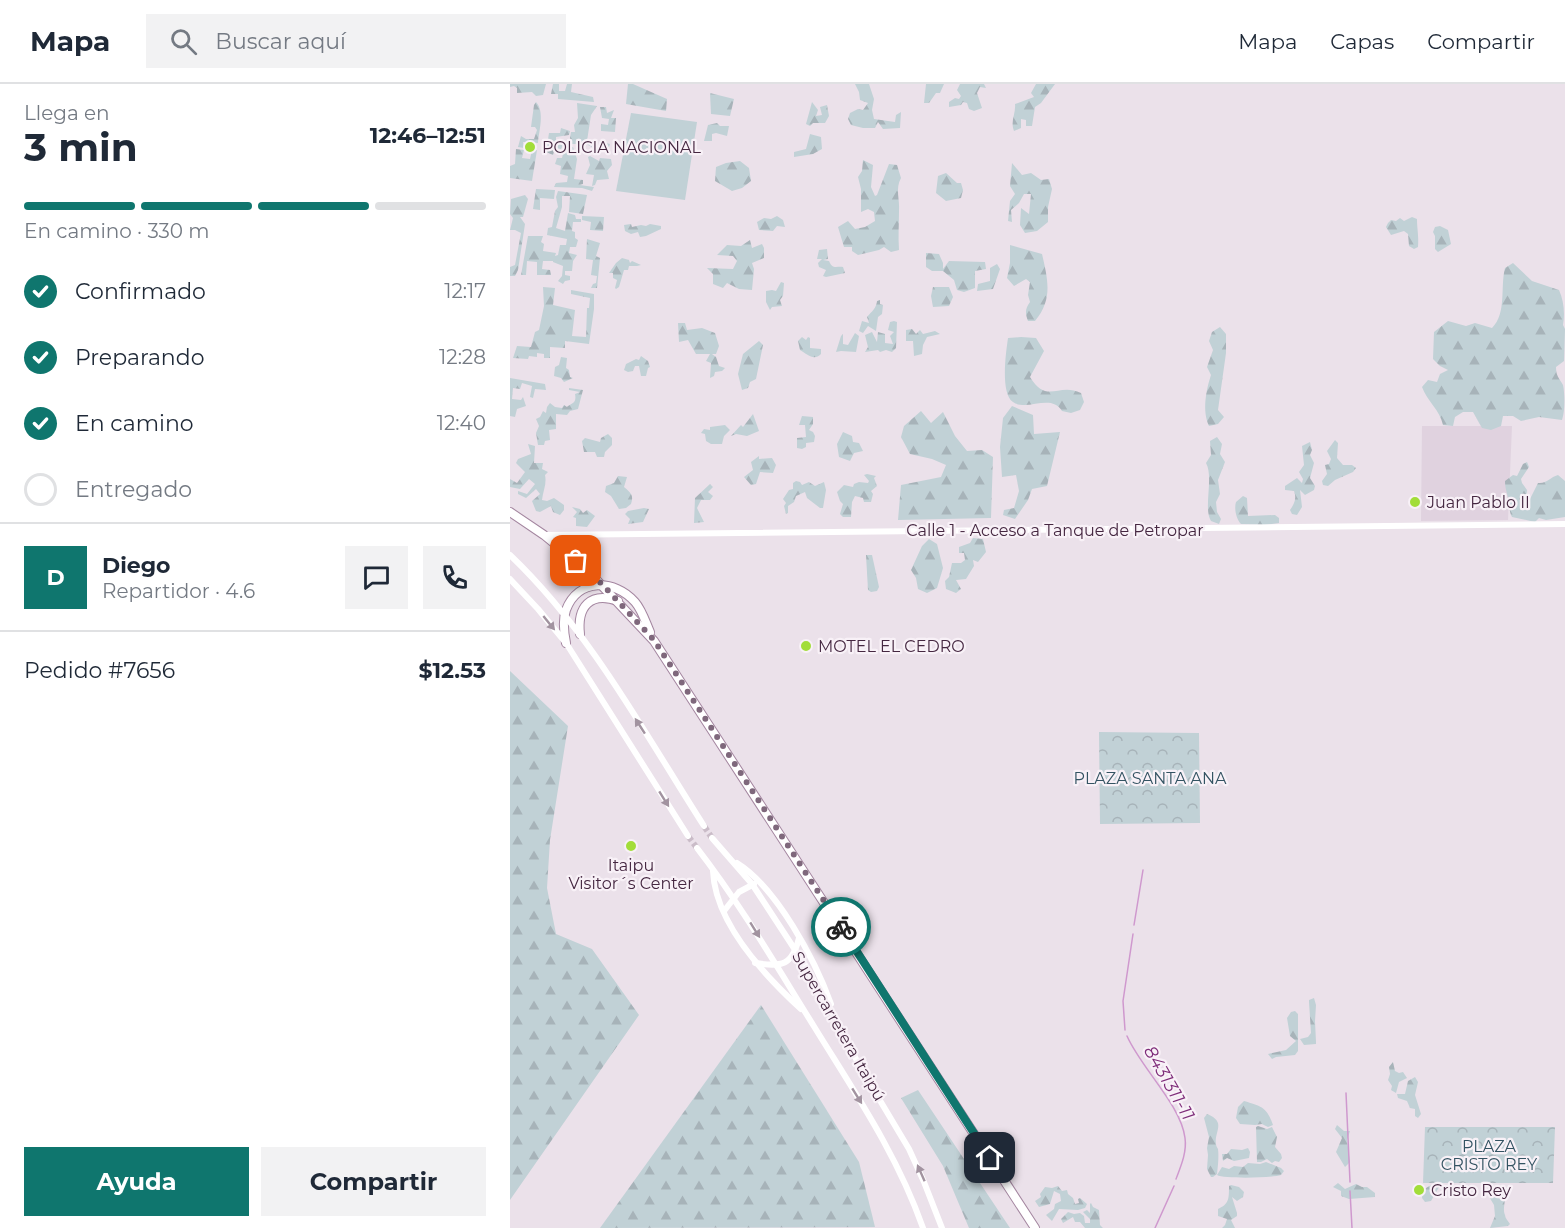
<!DOCTYPE html>
<html lang="es">
<meta charset="utf-8">
<style>
body{margin:0;font-family:Montserrat,sans-serif;background:#f2f2f3;color:#1f2937;height:100vh;display:flex;flex-direction:column;font-size:22px;white-space:nowrap}
*{box-sizing:border-box;margin:0}
p{font-size:20px;color:#747a83}
.icon{flex:none;width:33px;height:33px;fill:none;stroke:currentColor;stroke-width:2;stroke-linecap:round;stroke-linejoin:round}
.map{position:relative;flex:1;overflow:hidden}
.panel{display:flex;flex-direction:column;background:#fff;width:510px}
.panel>*{flex:none}
.pin{position:absolute;display:grid;place-items:center;width:51px;height:51px;color:#fff;margin:-26px;border-radius:12px;box-shadow:0 3px 9px #0006}
.courier{position:absolute;display:grid;place-items:center;width:60px;height:60px;margin:-30px;border:4px solid #0f766e;border-radius:50%;background:#fff;color:#222;box-shadow:0 2px 8px #0007}
.headline em{font-style:normal;font-weight:700}
.headline div{display:flex;flex-direction:column-reverse}
.headline{display:flex;align-items:center;justify-content:space-between;height:102px;padding:0 24px}
h1{font-size:39px;font-weight:700;line-height:45px}
.bar{display:grid;grid-template-columns:repeat(4,1fr);gap:9px 6px;align-content:center;height:72px;padding:0 24px}
.bar i{height:8px;border-radius:4px;background:#e0e1e3}
.bar .active{background:#0f766e}
.bar p{grid-column:span 4}
.line{display:flex;align-items:center;gap:15px;padding:0 24px;border-top:2px solid #e0e1e3}
.line div{flex:1}
.round{display:grid;place-items:center;flex:none;width:63px;height:63px;border-radius:0px;background:#f2f2f3}
ol{padding:0 24px;list-style:none}
li{display:flex;align-items:center;gap:18px;height:66px}
li p{margin-inline-start:auto}
li .icon{padding:6px;border-radius:50%;background:#0f766e;color:#fff;stroke-width:4}
li:last-child{color:#747a83}
li i{width:33px;height:33px;border:3px solid #e0e1e3;border-radius:50%}
.button{display:flex;gap:12px;margin-top:auto;padding:12px 24px}
.button a{flex:1;height:69px;border-radius:0px;background:#0f766e;color:#fff;font-size:24px;font-weight:700;line-height:69px;text-align:center}
.button a+a{background:#f2f2f3;color:#1f2937}
header{display:flex;align-items:center;gap:36px;box-sizing:border-box;height:84px;padding:0 30px;background:#fff;border-bottom:2px solid #e0e1e3}
header strong{font-size:28px}
nav{display:flex;gap:33px;margin-inline-start:auto;font-size:21px}
.search{width:420px;height:54px;background:#f2f2f3;display:flex;align-items:center;gap:15px;box-sizing:border-box;padding:0 21px;border-radius:0px;color:#747a83;font-size:22px}
main{display:flex;flex:1;min-height:0}
.map>svg:first-child{display:block}
.built{fill:#e0d2df}
.grass{fill:#c1d1d6}
.forest{fill:url(#forest-firs)}
.park{fill:url(#park-crowns)}
.lines{fill:none;stroke-linecap:round;stroke-linejoin:round}
.stream{stroke:#cf98ce;stroke-width:1.5}
.secondary-tunnel{stroke:#cabcc8;stroke-width:6;stroke-dasharray:6 3;stroke-linecap:butt}
.highway-casing{stroke:#a486a0;stroke-width:10}
.secondary{stroke:#fff;stroke-width:6}
.highway{stroke:#fff;stroke-width:8}
.oneway{fill:#a293a0}
.done{stroke:#7f687c;stroke-width:6;stroke-dasharray:0 10.8}
.route{stroke:#0f766e;stroke-width:8}
.poi-dot{fill:#a2dd39;stroke:#f8f1f7;stroke-width:2}
.labels{text-anchor:middle;stroke-width:4.5;stroke-linejoin:round;paint-order:stroke}
.poi-label{font-size:16px;fill:#452741;stroke:#f8f1f7;text-anchor:start}
.street-label{font-size:16px;fill:#452741;stroke:#f8f1f7}
.park-label{font-size:16px;fill:#335362;stroke:#f8f1f7}
.water-label{font-size:18px;font-style:italic;fill:#7e2c79;stroke:#f8f1f7}
</style>
<header>
<strong>Mapa</strong>
<div class="search"><svg class="icon" aria-label="search" viewBox="0 0 24 24"><circle cx="10" cy="10" r="6"/><path d="M15 15l6 6"/></svg>Buscar aquí</div>
<nav><a>Mapa</a><a>Capas</a><a>Compartir</a></nav>
</header>
<main>
<section class="panel">
<div class="headline"><div><h1>3 min</h1><p>Llega en</p></div><em>12:46–12:51</em></div>
<div class="bar"><i class="active"></i><i class="active"></i><i class="active"></i><i></i><p>En camino · 330 m</p></div>
<ol>
<li><svg class="icon" aria-label="check" viewBox="0 0 24 24"><path d="M5 12l5 5 9-10"/></svg>Confirmado<p>12:17</p></li>
<li><svg class="icon" aria-label="check" viewBox="0 0 24 24"><path d="M5 12l5 5 9-10"/></svg>Preparando<p>12:28</p></li>
<li><svg class="icon" aria-label="check" viewBox="0 0 24 24"><path d="M5 12l5 5 9-10"/></svg>En camino<p>12:40</p></li>
<li><i></i>Entregado</li>
</ol>
<div class="line" style="height:108px"><b class="round" style="background:#0f766e;color:#fff">D</b><div><b>Diego</b><p>Repartidor · 4.6</p></div><a class="round"><svg class="icon" aria-label="chat" viewBox="0 0 24 24"><path d="M4 5h16v11H9l-5 4z"/></svg></a><a class="round"><svg class="icon" aria-label="phone" viewBox="0 0 24 24"><path d="M5 4h4l2 5-3 2q2 4 5 5l2-3 5 2v4C11 20 4 13 5 4z"/></svg></a></div>
<div class="line" style="height:78px"><div>Pedido #7656</div><b>$12.53</b></div>
<div class="button"><a>Ayuda</a><a>Compartir</a></div>
</section>
<div class="map">
<svg width="1055" height="1144" viewBox="0 0 1055 1144">
<defs>
<pattern id="forest-firs" width="22" height="20" patternUnits="userSpaceOnUse" patternTransform="scale(1.5)"><rect width="22" height="20" fill="#c1d1d6"/><path d="M5 1l3.5 6h-7zM16 11l3.5 6h-7z" fill="#a7b3b9"/></pattern>
<pattern id="park-crowns" width="20" height="18" patternUnits="userSpaceOnUse" patternTransform="scale(1.5)"><rect width="20" height="18" fill="#c1d1d6"/><path d="M2 6a3 3 0 1 1 6 0M12 15a3 3 0 1 1 6 0" fill="none" stroke="#a7b3b9"/></pattern>
</defs>
<rect width="100%" height="100%" fill="#ebe1ea"/>
<path class="built" d="M912 342H1002L998 436 911 437Z"/>
<path class="grass" d="M121 29 187 38 175 116 106 107Z"/>
<g class="forest">
<path d="M0 0H36L33 11 26 12 22 8 7 9V4L4 2 0 3Z"/>
<path d="M43 0H49V7H55L57 0H62L61 8 83 13 84 18 48 15V10H41Z"/>
<path d="M118 0H123L157 15 156 27 116 20Z"/>
<path d="M345 0H359L364 15 362 26 364 35 385 38 386 31 391 28 390 44 373 45 368 38 365 44H353L341 41 338 35 340 29 348 25 353 26 358 19 350 16 349 8Z"/>
<path d="M416 0H434L430 9H426L419 19H414Z"/>
<path d="M450 0H474L476 4 470 3 467 9 472 24 464 27 459 25 457 19 453 18 451 21 439 23V18L445 14 449 15 451 12 447 6Z"/>
<path d="M526 0H545L531 19 525 23 522 42H516V36L511 35V44L504 47C500 37 506 30 505 20L524 13 521 9Z"/>
<path d="M200 9 224 15 220 32 201 30Z"/>
<path d="M26 18C35 28 29 46 28 59L13 58 14 64 8 63 11 52 16 55H24L27 46 25 43H21L24 21Z"/>
<path d="M302 18 308 26 306 32 312 31 310 23 317 21 319 32 315 39H303L300 42 296 40Z"/>
<path d="M67 19 87 22 81 31 77 57 85 58 83 63H91L92 58 100 60 99 63 93 64 90 70 82 69V63L76 60H59L61 48H65L64 41 68 34Z"/>
<path d="M90 23H96L97 29 104 26 101 34H106L105 48 91 47V40L98 41 99 35 92 34Z"/>
<path d="M207 39 210 42H219L217 52 206 49 202 50V57H194L198 41Z"/>
<path d="M51 44 60 47 59 51 46 53V60L53 61 51 65 45 64 43 71 36 68 39 49H50Z"/>
<path d="M300 50 311 53 312 65 303 70 284 73V68L296 65Z"/>
<path d="M55 62 63 63 67 75 64 95 73 96V100L70 101 84 103 82 107 72 104 44 103 46 99 57 98 58 92 50 90 51 82 45 80 47 74H52L53 70 49 68Z"/>
<path d="M6 65 14 66 12 74 20 75 22 66H27L22 97 0 94V82L5 80Z"/>
<path d="M80 72 89 77 90 74 101 75 102 81 97 87 99 95 87 96 85 101 82 102 84 91 76 90 80 81 78 73Z"/>
<path d="M353 76 363 81 361 103 365 112 367 111 379 80 387 81 391 94C385 105 390 115 389 127 389 140 388 152 389 166L381 168 374 163 369 166 348 171 342 167V163H334L328 143 338 137 345 145 355 143 365 137 364 128 358 125 351 128V105L348 93 352 87Z"/>
<path d="M230 77 239 84 241 97 232 104 222 107 205 97 206 83 216 79Z"/>
<path d="M502 79 512 91 521 89 531 96 539 95 542 105 538 123V138L527 147 515 149 510 141 511 124 519 130 521 110H514L509 119 501 126 502 138 498 137 500 117 505 110 500 102Z"/>
<path d="M436 89 447 99H451L453 106 451 114 436 117 426 109 428 92Z"/>
<path d="M26 105 45 106 44 115 30 114V126L23 125Z"/>
<path d="M48 107 77 111 73 130 59 128 60 112H52V123L46 144 55 147 58 129 65 131 66 135H71V138H63L62 147 65 148V154L68 156 66 163H60L59 169 67 171 63 177 62 187H55V191L60 192V196L55 197 53 200 48 197 52 192 53 182 43 178V177H33L32 185 40 186 41 191H27V178L17 177 16 191H11L18 152H33L31 158 34 160 33 167 46 169 45 172 48 171 50 161H56L57 155 37 151 38 144 42 143 45 127 48 123 46 113Z"/>
<path d="M15 111 18 115 13 133H10L15 140 8 186 5 192H0V183L5 181 11 149 5 146H0L3 134 0 130 1 115Z"/>
<path d="M72 132 94 133 93 147 80 146 81 138 72 136Z"/>
<path d="M267 132 273 136 275 143 267 142 263 147 249 146 247 138 254 134 261 135Z"/>
<path d="M902 133 907 135C907 145 909 153 908 163L904 165 899 162 898 150 894 147 881 151 876 143 878 139 881 136 886 137 890 134 894 137Z"/>
<path d="M121 140 122 143 131 141 136 142 140 140 151 142V145L136 152 130 153 128 148 121 150 115 147 114 141Z"/>
<path d="M930 142 938 146 941 160 928 168 925 165V152L923 148 925 143Z"/>
<path d="M77 155 90 159 86 172 90 174 87 204H81L83 200 86 199 87 192 81 191 83 176 76 175Z"/>
<path d="M240 156 242 164 252 160 254 164V174L242 179 244 185 242 206 229 205 217 199 213 204 203 200V190L197 184 223 185 227 177 223 172 207 171 217 161 231 162Z"/>
<path d="M500 161 532 170C538 196 543 215 525 237H518C515 229 515 225 520 218L518 211 520 198 516 195 504 202 497 194 500 179Z"/>
<path d="M317 165 318 175 313 176 319 177C323 186 326 182 333 183L335 189 316 193 313 192 316 186 309 183 308 179 312 175H307L309 166Z"/>
<path d="M416 169 429 170 433 179V185L439 177 475 178 476 185 465 187V204L454 208 447 206 444 196 433 187H422L416 183Z"/>
<path d="M112 174 119 176 120 179 122 177 131 181 127 182H119L118 186H114L109 203 106 205 105 204 107 196 103 194V189H99L106 179Z"/>
<path d="M1003 179 1022 197 1049 206C1054 217 1055 230 1053 241L1055 245 1054 277 1046 283C1046 292 1049 294 1053 301 1055 310 1055 328 1052 336L1029 333 1011 337 1003 332H993L991 342 981 346 972 344 963 328H953L945 333 943 342 933 341C930 326 917 317 912 303L918 296 927 298 930 290 938 286 930 282 923 275 924 248 938 237 956 242 965 239 982 244C997 229 990 203 995 184Z"/>
<path d="M487 180 490 185 483 205 467 207 468 200 480 197V184Z"/>
<path d="M271 198 274 199 273 212 270 216 272 222 262 223 260 226 256 218V207L262 206 266 207Z"/>
<path d="M33 203 45 204 43 221 65 226 62 252 76 253 77 224H79L80 214 61 210V206L84 210V225L79 260 55 257V264L40 263V274H34V270L27 269V273L19 272 18 275 3 274 7 262 21 263 25 248 29 246 34 222Z"/>
<path d="M423 203H439L443 213 439 222 423 223 421 212Z"/>
<path d="M370 216V220L373 221 372 230 368 233 366 247 358 242 353 249 349 247 352 237 359 239 357 233C362 227 366 225 367 217Z"/>
<path d="M384 237 387 238 386 264 382 268 376 266 370 268 368 266 355 268 358 263 355 251 362 248 367 258 368 248 375 250V259L383 260 380 252 384 248 378 246 380 238Z"/>
<path d="M168 239H175L177 246 192 244 205 249 209 262 206 270H202L206 273 209 282 215 284 212 287 205 288 204 292 200 294 201 279 196 277 200 270H186L178 256 169 258Z"/>
<path d="M710 243 716 250V269L708 326 714 333 708 340 699 342C692 327 696 306 701 291L697 283 703 266 699 257 702 248Z"/>
<path d="M402 245 406 250 410 246 413 250 425 247 430 250 417 253 413 261 412 270 404 272 403 257H396V246Z"/>
<path d="M345 249 349 252 346 268 331 267 326 268 331 252 333 250V260L338 261Z"/>
<path d="M292 253 296 256 298 253 300 254V264L311 265V270C304 277 298 271 290 266L288 257Z"/>
<path d="M511 253 526 254 534 267 520 293C537 321 548 298 571 309L574 318 570 326 561 329 552 327C541 309 517 328 503 318 490 309 496 268 498 254Z"/>
<path d="M249 257 253 261 246 295 240 298 238 304 232 306 228 290 233 270Z"/>
<path d="M131 272 138 277 140 283 138 284 136 292H131L129 282H125L123 287 118 288 114 286 116 280 126 275 129 276Z"/>
<path d="M51 273 57 274 56 284 59 286 60 293 63 294 54 298 51 294 44 292 45 283 49 281Z"/>
<path d="M0 294 35 300 36 306 25 305 23 314 20 313 22 302 12 299 10 305 3 304 2 315 11 316 13 313 16 322 7 325 5 333 0 332Z"/>
<path d="M59 304 73 306 68 325 60 327 57 331 46 330V345L39 346 40 356 35 357 34 361H28L26 349 29 342 26 335 30 333 33 327 36 329 37 323 40 319 45 323 52 324 54 321 57 323C61 319 67 320 65 310L70 308 59 306Z"/>
<path d="M502 322 523 331 524 350 550 348 537 402 522 405 518 416 505 435 493 431 494 426 504 424 509 407 506 391 492 393 490 363 493 334Z"/>
<path d="M411 327 421 339 433 328 445 352 457 367 472 366 483 373 481 434 388 436 391 401 431 393 436 381 422 375 400 370 391 353 394 342Z"/>
<path d="M243 330 249 347 237 352 226 350 221 352 231 341 233 343Z"/>
<path d="M292 332 303 333V340L299 346 303 348 305 352 304 358 296 359V363L292 365 287 364V354L296 353 295 341H289Z"/>
<path d="M215 341 220 346 214 352 212 360H201L196 357 195 350 191 349 194 345 200 346V343Z"/>
<path d="M333 348 342 352 343 358 349 359 353 367 344 369 340 377 329 373 327 360Z"/>
<path d="M98 350 102 354V361L95 368 94 373H87L85 368H74L72 357 75 354 90 358 91 354Z"/>
<path d="M707 353 712 360 710 370 715 378 708 396 710 410 706 418 707 428 711 435 709 440 701 437C693 425 704 393 696 379L701 371 700 357Z"/>
<path d="M825 356 828 359 827 374 833 381H842L846 384 843 388 825 396 818 402 813 401 812 397 817 390 815 381 819 380 821 375 817 367Z"/>
<path d="M800 358 802 366 800 371 804 379 800 394 805 402 804 406 795 411 790 406 792 423 787 431 782 430 780 426C784 420 787 415 784 407L775 406V402L787 394 792 399 793 395 789 388 794 381 792 362Z"/>
<path d="M18 360 25 362 24 379H33L32 385 38 388 35 391C37 400 33 407 32 416L37 417 44 414 54 421V426L50 431 43 428 41 422 30 428 26 427 22 417 30 410 26 405 16 414 8 410V407L17 410 25 400 19 395 10 405 0 403V395L7 399 15 388 6 379 8 375 21 370Z"/>
<path d="M249 372V375L262 374 266 381 263 389 250 388 246 400 241 401 234 393 243 386 241 378Z"/>
<path d="M1017 378 1019 383 1011 395 1012 399 1017 406 1016 416 1020 415 1028 399C1037 400 1040 393 1048 391L1055 397V433L1036 436 1029 434 1025 438 1002 433C999 427 1000 425 999 418 998 411 995 406 995 397L1003 391 1007 392 1013 380Z"/>
<path d="M357 390 366 392 364 394 367 402 361 407 363 410 361 418H354L353 414 345 412 342 418 341 433H333L330 430 333 420 330 417 327 408 334 401 343 403 344 400 349 398 358 399 359 397 354 391Z"/>
<path d="M108 392 117 393 114 403C121 409 124 411 121 420L116 424 109 425 101 412 95 408 96 402 104 399Z"/>
<path d="M286 397 290 398 292 401 299 398 305 402 314 398 316 406 313 424H310L297 414 295 408 286 412 284 418 278 422V429L276 430 274 422 276 419 273 415 279 406 283 405V399Z"/>
<path d="M200 400 203 403 198 408 203 412 200 416H191L187 424 194 438 184 439 185 414Z"/>
<path d="M733 412 737 414 738 432 765 431 769 434V439L755 441 731 440C726 435 724 424 726 418Z"/>
<path d="M62 423 70 425 73 429 77 426 85 432 77 443 66 442V434L63 433 67 428Z"/>
<path d="M134 424 139 425 133 438 118 440 120 435 115 430 118 427Z"/>
<path d="M463 454 473 455 476 468 468 478 463 476 464 482 456 495 446 496 451 505 446 509 436 505 435 497 439 493 442 479H451L455 476 454 469H449V463L460 459Z"/>
<path d="M419 455 427 460 433 484 427 504 417 509 408 505 406 494 401 486 412 462Z"/>
<path d="M356 471H362L369 503 367 507 361 508 358 506Z"/>
<path d="M0 587 58 642 40 756 37 804 46 850 82 865 129 931 0 1116Z"/>
<path d="M804 914 806 921 805 937 806 958V960L794 961 790 955 798 953 801 949 799 918V916Z"/>
<path d="M251 921 349 1078 365 1143 90 1144Z"/>
<path d="M785 927 788 930V967L785 971 766 973 762 975 758 970 776 966 786 957 780 952 777 934 781 928Z"/>
<path d="M883 978 885 987 889 989 893 988 897 994 889 998 886 1009 881 1006 882 1002 878 996 880 990 879 983Z"/>
<path d="M905 993 908 998 905 1011 911 1030 908 1034 905 1032V1025L900 1024 897 1017 888 1014 887 1010H895L898 997Z"/>
<path d="M408 1006 500 1144H459L433 1082 391 1014Z"/>
<path d="M734 1017C751 1022 757 1023 763 1041L758 1043 752 1040 745 1041 730 1040 726 1034 728 1023Z"/>
<path d="M697 1030C717 1038 704 1047 706 1060 706 1062 707 1063 708 1065 709 1072 708 1082 707 1090L703 1093H701L697 1085 698 1071 697 1064 699 1053 694 1034Z"/>
<path d="M827 1041 834 1047H840L837 1056 840 1078 835 1083 826 1068 832 1054 825 1045Z"/>
<path d="M748 1042 757 1045 762 1043 767 1053 765 1063 771 1070 772 1074 769 1078 765 1077 762 1079 757 1075 751 1078H747L746 1043Z"/>
<path d="M738 1064 740 1068 739 1074 724 1077 717 1074 713 1077 712 1070H717L721 1065 732 1066Z"/>
<path d="M756 1078 771 1084 774 1087 771 1091C762 1094 714 1095 707 1091L712 1083 719 1085 724 1082 733 1083 738 1079 750 1080Z"/>
<path d="M930 1098 934 1101 933 1106 929 1103 921 1117 915 1118 912 1114C913 1102 920 1102 930 1098Z"/>
<path d="M828 1099 835 1105 846 1100 852 1103H857L865 1109V1113L839 1115 831 1112V1107L823 1103Z"/>
<path d="M721 1101 729 1103 734 1108 733 1113 727 1117 722 1113 727 1129V1132L721 1136 725 1144H712L715 1141 717 1135 708 1132V1125C719 1120 719 1115 719 1102Z"/>
<path d="M548 1102 552 1107 557 1106 558 1110 563 1114 565 1120 569 1119 568 1115 570 1114 577 1120 575 1124 568 1126 549 1125 542 1137 536 1131 544 1125 545 1120 551 1117 550 1110 544 1107 540 1120 529 1123 525 1117 531 1113 530 1110 535 1103 542 1104Z"/>
<path d="M985 1105C1002 1111 991 1120 995 1131 995 1134 998 1137 1000 1140L998 1142 980 1144 985 1132 984 1121 978 1111Z"/>
<path d="M581 1119 583 1123 589 1126 590 1141 593 1144H575L570 1138H565L563 1133 553 1139 551 1135 558 1128 564 1130 570 1129 574 1132 575 1139H580V1135L573 1128 577 1126 580 1129V1120Z"/>
</g>
<g class="park">
<path d="M589 648 689 649 690 739 590 740Z"/>
<path d="M915 1043H1045L1043 1099H913Z"/>
</g>
<g class="lines">
<g class="stream">
<path d="M624 841 633 786"/>
<path d="M615 946 613 917 623 850"/>
<path d="M617 952C631 984 671 1021 675 1054 677 1068 671 1082 666 1095"/>
<path d="M836 1009 840 1098"/>
<path d="M840 1107 842 1144"/>
<path d="M645 1144 664 1102"/>
</g>
<g class="secondary-tunnel">
<path d="M194 742 202 754"/>
<path d="M178 752 187 764"/>
</g>
<defs>
<g id="highway">
<path d="M0 428 34 451 79 488 144 557 525 1144"/>
<path d="M70 550C67 523 80 507 108 517"/>
<path d="M56 559C54 549 52 537 56 526 68 494 105 495 125 518 132 526 136 539 140 548"/>
</g>
</defs>
<use href="#highway" class="highway-casing"/>
<g class="secondary">
<path d="M34 451 1055 440"/>
<path d="M0 471C80 547 135 650 194 742"/>
<path d="M0 495 28 525 56 559 178 752"/>
<path d="M202 754 242 800 295 881 326 935 350 983 399 1065 414 1098 432 1144"/>
<path d="M187 764C231 821 267 883 305 944 345 1009 387 1070 413 1144"/>
<path d="M227 779C267 804 305 876 321 920"/>
<path d="M203 787C205 839 255 892 291 925"/>
<path d="M214 827 229 808 244 800"/>
<path d="M245 879C272 883 282 882 289 854"/>
</g>
<use href="#highway" class="highway"/>
</g>
<defs><path id="oneway-solid" d="M-6-.8H1V-3.2L6.5 0L1 3.2V.8H-6Z" transform="scale(1.5)"/></defs>
<g class="oneway">
<use href="#oneway-solid" transform="translate(39 539) rotate(51)"/>
<use href="#oneway-solid" transform="translate(130 642) rotate(-123)"/>
<use href="#oneway-solid" transform="translate(154 715) rotate(58)"/>
<use href="#oneway-solid" transform="translate(245 846) rotate(58)"/>
<use href="#oneway-solid" transform="translate(347 1012) rotate(58)"/>
<use href="#oneway-solid" transform="translate(411 1089) rotate(-114)"/>
</g>
<g class="lines">
<path class="done" d="M66 477 92 500 144 556 331 843"/>
<path class="route" d="M331 843 480 1074"/>
</g>
<g class="poi-dot">
<circle cx="20" cy="63" r="6"/>
<circle cx="905" cy="418" r="6"/>
<circle cx="296" cy="562" r="6"/>
<circle cx="121" cy="762" r="6"/>
<circle cx="909" cy="1106" r="6"/>
</g>
<g class="labels">
<g class="poi-label">
<text x="32" y="69">POLICIA NACIONAL</text>
<text x="917" y="424">Juan Pablo II</text>
<text x="308" y="568">MOTEL EL CEDRO</text>
<text x="121" y="787" text-anchor="middle">Itaipu<tspan x="121" dy="18">Visitor´s Center</tspan></text>
<text x="921" y="1112">Cristo Rey</text>
</g>
<g class="street-label">
<text x="545" y="452">Calle 1 - Acceso a Tanque de Petropar</text>
<text transform="translate(329 942) rotate(60)" y="6">Supercarretera Itaipú</text>
</g>
<g class="park-label">
<text x="640" y="700">PLAZA SANTA ANA</text>
<text x="979" y="1068">PLAZA<tspan x="979" dy="18">CRISTO REY</tspan></text>
</g>
<g class="water-label">
<text transform="translate(659 999) rotate(60)" y="6">8431311-11</text>
</g>
</g>
</svg>
<div class="pin" style="left:66px;top:477px;background:#ea580c"><svg class="icon" aria-label="bag" viewBox="0 0 24 24"><path d="M5 8h14l-1 12H6zM9 8a3 3 0 0 1 6 0"/></svg></div>
<div class="pin" style="left:480px;top:1074px;background:#1f2937"><svg class="icon" aria-label="home" viewBox="0 0 24 24"><path d="M3 11l9-7 9 7M6 9v11h12V9"/></svg></div>
<div class="courier" style="left:331px;top:843px"><svg class="icon" aria-label="bike" viewBox="0 0 24 24"><circle cx="6" cy="16" r="4"/><circle cx="18" cy="16" r="4"/><path d="M6 16l4-8h5l3 8M10 8l3 8H6M13 5h3"/></svg></div>
</div>
</main>
